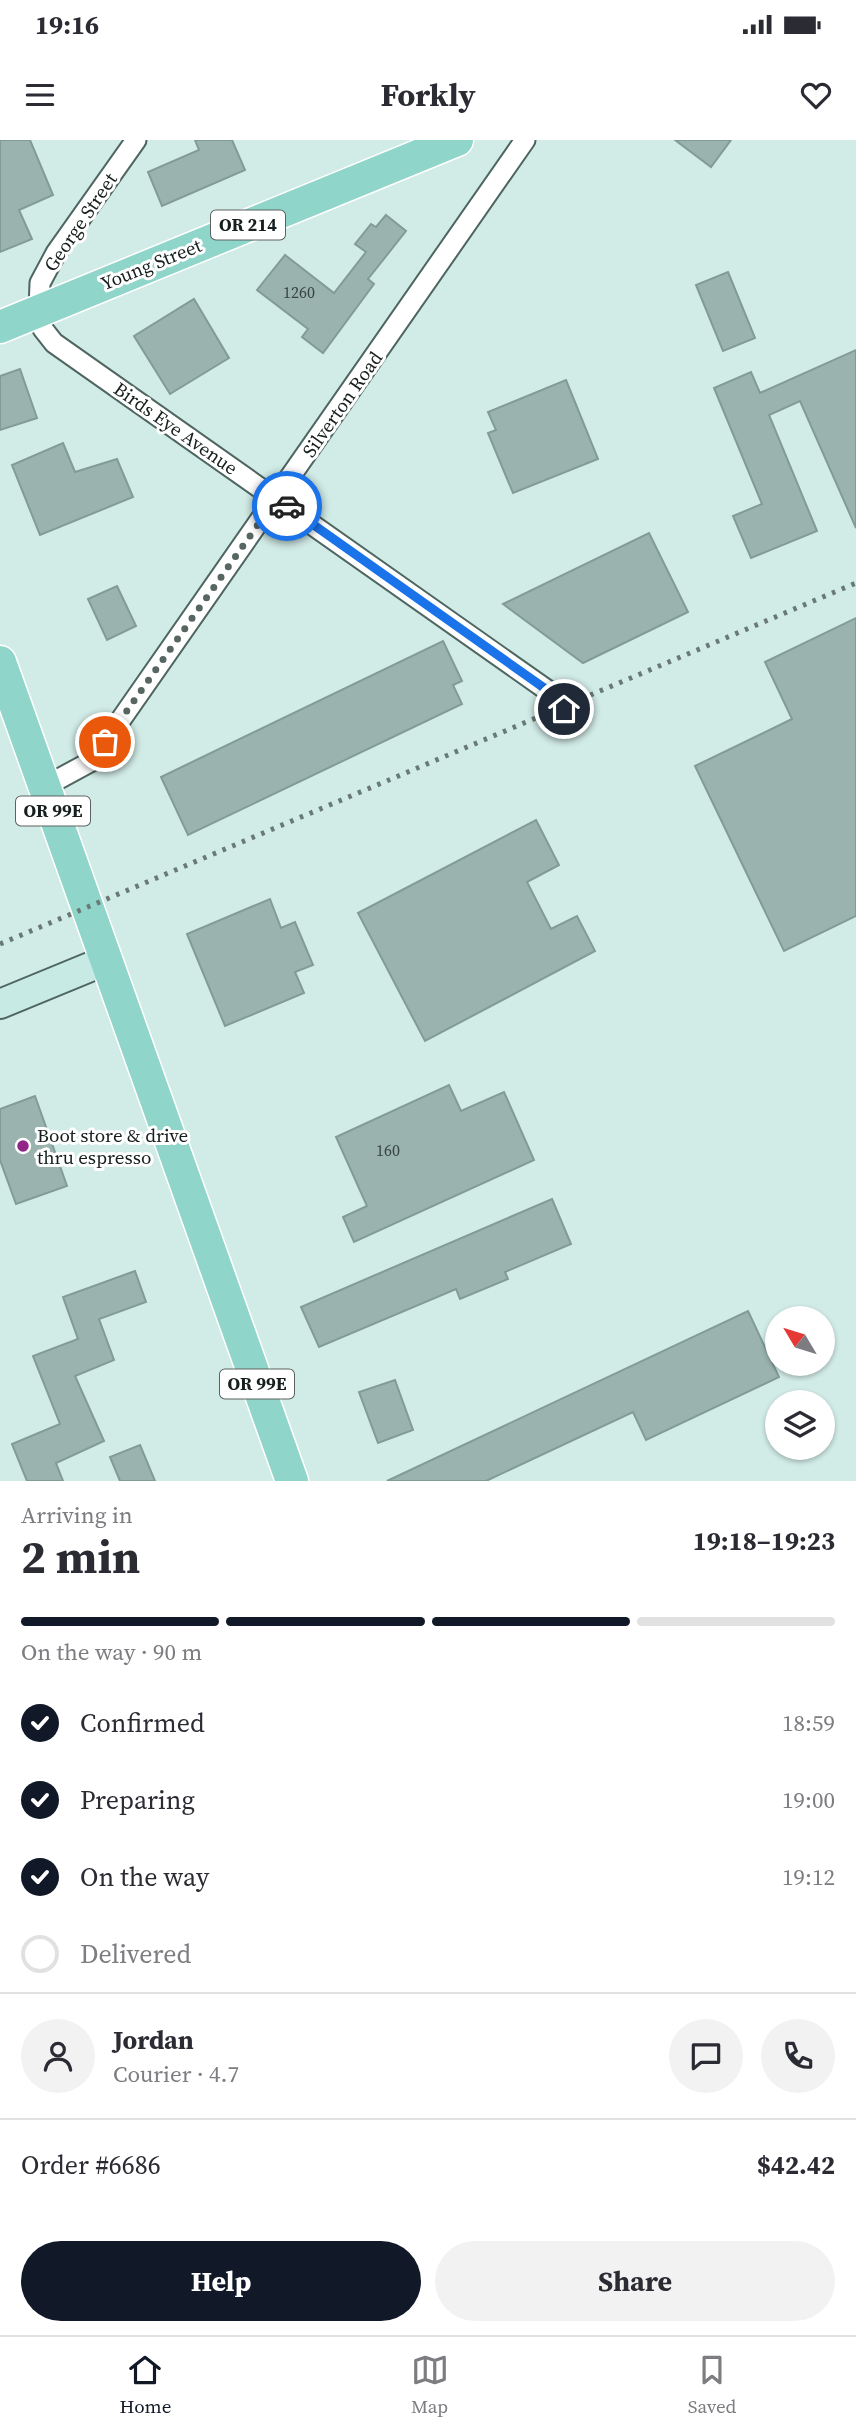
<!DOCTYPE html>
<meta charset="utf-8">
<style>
body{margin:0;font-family:"Source Serif 4",serif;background:#f2f2f3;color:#2b2b33;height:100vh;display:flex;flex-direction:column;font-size:26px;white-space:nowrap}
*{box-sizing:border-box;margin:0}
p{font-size:23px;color:#7c7c81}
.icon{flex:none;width:38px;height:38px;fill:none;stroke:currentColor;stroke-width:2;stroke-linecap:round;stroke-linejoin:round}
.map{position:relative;height:1341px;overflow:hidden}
.drawer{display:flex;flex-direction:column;background:#fff;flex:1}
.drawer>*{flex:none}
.needle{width:46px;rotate:308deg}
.buttons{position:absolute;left:765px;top:1166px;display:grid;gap:14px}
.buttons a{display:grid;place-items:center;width:70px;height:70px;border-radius:50%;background:#fff;box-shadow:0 2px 5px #0004;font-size:35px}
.pin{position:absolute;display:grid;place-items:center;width:60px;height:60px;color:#fff;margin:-30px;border:4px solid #fff;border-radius:50%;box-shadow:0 2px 7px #0007}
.courier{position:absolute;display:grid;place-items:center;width:70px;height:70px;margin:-35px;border:5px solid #1a73e8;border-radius:50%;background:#fff;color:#222;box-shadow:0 2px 9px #0007}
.overview em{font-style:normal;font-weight:700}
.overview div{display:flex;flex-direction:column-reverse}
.overview{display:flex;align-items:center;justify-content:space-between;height:119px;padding:0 21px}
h1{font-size:46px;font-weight:700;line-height:52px}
.bar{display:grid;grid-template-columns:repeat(4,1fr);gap:10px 7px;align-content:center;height:84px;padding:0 21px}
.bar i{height:9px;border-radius:5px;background:#e1e1e2}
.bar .current{background:#111827}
.bar p{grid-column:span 4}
.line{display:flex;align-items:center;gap:18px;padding:0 21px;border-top:2px solid #e1e1e2}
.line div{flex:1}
.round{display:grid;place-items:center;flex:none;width:74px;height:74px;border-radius:37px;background:#f2f2f3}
ol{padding:0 21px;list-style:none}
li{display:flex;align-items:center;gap:21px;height:77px}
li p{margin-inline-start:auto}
li .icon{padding:7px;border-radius:50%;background:#111827;color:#fff;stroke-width:4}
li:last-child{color:#7c7c81}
li i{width:38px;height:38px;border:4px solid #e1e1e2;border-radius:50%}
.action{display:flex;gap:14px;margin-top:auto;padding:14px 21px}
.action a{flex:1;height:80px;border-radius:42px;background:#111827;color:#fff;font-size:28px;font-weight:700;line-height:80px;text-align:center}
.action a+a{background:#f2f2f3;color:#2b2b33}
.status{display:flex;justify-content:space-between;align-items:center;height:49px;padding:0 35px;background:#fff;direction:ltr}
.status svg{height:19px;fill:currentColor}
header{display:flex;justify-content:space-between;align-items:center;height:91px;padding:0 21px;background:#fff;font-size:32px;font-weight:700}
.tabs{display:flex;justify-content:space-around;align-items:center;height:98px;border-top:2px solid #e1e1e2;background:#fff;font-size:19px;color:#7c7c81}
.tabs a{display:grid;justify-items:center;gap:4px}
.tabs .current{color:#111827}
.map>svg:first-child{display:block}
.building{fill:#9ab3ae;stroke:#829b96;stroke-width:2}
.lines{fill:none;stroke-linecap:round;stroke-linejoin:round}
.street-casing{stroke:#4e6560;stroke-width:23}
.secondary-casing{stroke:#4e6560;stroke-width:32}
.primary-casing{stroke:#fff;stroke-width:35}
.street{stroke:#fff;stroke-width:19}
.secondary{stroke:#c7eae5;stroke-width:28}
.primary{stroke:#8fd5ca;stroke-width:32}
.rail{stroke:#697a76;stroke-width:5;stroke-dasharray:3.5 7;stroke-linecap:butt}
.done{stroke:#576663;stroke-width:7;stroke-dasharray:0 12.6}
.route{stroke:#1a73e8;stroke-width:9}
.poi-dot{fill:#902487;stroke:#fff;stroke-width:2.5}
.labels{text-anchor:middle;stroke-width:6;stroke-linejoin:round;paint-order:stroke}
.number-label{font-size:16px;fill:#374441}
.shield{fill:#fff;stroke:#5c6261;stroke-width:2}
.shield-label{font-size:18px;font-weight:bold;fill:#161f1d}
.street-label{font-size:19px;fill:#161f1d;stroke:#fff}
.poi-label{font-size:19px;fill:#161f1d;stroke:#fff;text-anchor:start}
</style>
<div class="status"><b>19:16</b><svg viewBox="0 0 49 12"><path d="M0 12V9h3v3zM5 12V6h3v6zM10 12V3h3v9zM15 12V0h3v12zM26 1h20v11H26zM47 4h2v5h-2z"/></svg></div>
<header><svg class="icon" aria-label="menu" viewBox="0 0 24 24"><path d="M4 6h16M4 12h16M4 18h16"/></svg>Forkly<svg class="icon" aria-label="heart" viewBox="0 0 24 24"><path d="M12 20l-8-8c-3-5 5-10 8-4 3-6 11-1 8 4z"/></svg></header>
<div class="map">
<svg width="856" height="1341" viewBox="0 0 856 1341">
<rect width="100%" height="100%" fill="#d1ebe6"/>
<g class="building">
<path d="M0 0H30L53 55 19 70 32 99 0 112Z"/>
<path d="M195 0H232L245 30 162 66 148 32 199 10Z"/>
<path d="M675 0H731L711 27Z"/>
<path d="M386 75 406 91 368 139 374 144 323 213 302 197 308 189 257 150 285 115 334 153 366 112 355 104 371 84 376 87Z"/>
<path d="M728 132 755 198 723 211 696 145Z"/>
<path d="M194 159 229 218 170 254 134 196Z"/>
<path d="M856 210V388L800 261 769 275 817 391 751 418 733 376 762 364 714 248 751 232 760 253Z"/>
<path d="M20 229 37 278 0 290V236Z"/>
<path d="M566 240 598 319 513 353 488 293 496 290 488 272Z"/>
<path d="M63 303 75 332 117 319 133 357 40 395 12 325Z"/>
<path d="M649 393 688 472 583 523 503 464Z"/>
<path d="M117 446 136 486 107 500 88 459Z"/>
<path d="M856 478V776L784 811 695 626 792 579 765 522Z"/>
<path d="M443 501 462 541 453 545 462 564 188 695 161 637Z"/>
<path d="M536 680 559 725 527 742 551 789 577 776 595 811 425 901 358 773Z"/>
<path d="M270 759 281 788 295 782 313 825 295 832 304 853 225 886 187 794Z"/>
<path d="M449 945 461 971 504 952 534 1020 354 1102 343 1077 367 1066 336 997Z"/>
<path d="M35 956 67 1046 16 1064 0 1020V969Z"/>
<path d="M552 1059 571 1104 505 1132 508 1139 460 1159 456 1149 319 1207 301 1167Z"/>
<path d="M135 1131 146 1162 99 1179 114 1220 75 1236 104 1301 56 1323 63 1341H27L12 1304 60 1284 33 1216 78 1199 63 1157Z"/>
<path d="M748 1171 779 1237 646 1300 633 1272 486 1341H387Z"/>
<path d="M395 1240 413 1290 378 1303 359 1252Z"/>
<path d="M140 1305 155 1341H120L110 1317Z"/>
</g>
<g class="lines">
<defs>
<g id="street">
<path d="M136 0 56 113 40 143 39 170 43 189 54 203 547 550 564 569"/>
<path d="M44 647 92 621 525 0"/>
</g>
<path id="secondary" d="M0 864 107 820"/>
<g id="primary">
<path d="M0 187 457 0"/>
<path d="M0 522 292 1341"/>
</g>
</defs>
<use href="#street" class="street-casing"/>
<use href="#secondary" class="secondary-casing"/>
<use href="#primary" class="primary-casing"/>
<use href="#street" class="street"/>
<use href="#secondary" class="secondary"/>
<use href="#primary" class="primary"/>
<path class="rail" d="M0 804 856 443"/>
</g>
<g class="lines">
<path class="done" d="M105 602 276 359 287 366"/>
<path class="route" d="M287 366 547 550 564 569"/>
</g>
<circle class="poi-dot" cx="23" cy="1006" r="7"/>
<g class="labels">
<g class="number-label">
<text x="299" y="158">1260</text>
<text x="388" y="1016">160</text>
</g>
<g class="shield">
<rect x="211" y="70.5" width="74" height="29" rx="5"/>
<rect x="16" y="656.5" width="74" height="29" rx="5"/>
<rect x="220" y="1229.5" width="74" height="29" rx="5"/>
</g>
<g class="shield-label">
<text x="248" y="91">OR 214</text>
<text x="53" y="677">OR 99E</text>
<text x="257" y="1250">OR 99E</text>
</g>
<g class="street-label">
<text transform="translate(80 82) rotate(-56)" y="7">George Street</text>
<text transform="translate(151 124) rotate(-22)" y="7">Young Street</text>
<text transform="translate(342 264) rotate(-55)" y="7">Silverton Road</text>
<text transform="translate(176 288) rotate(35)" y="7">Birds Eye Avenue</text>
</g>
<g class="poi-label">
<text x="37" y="1002">Boot store &amp; drive<tspan x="37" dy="22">thru espresso</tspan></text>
</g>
</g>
</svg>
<div class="buttons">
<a><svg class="needle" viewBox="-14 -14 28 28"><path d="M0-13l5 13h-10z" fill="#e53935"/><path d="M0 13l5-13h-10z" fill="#7c7c81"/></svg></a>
<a><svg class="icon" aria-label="layers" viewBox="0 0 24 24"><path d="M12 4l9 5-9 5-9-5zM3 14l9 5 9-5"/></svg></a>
</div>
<div class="pin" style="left:105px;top:602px;background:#ea580c"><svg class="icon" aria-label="bag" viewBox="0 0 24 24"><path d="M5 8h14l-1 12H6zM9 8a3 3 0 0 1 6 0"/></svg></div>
<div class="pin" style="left:564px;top:569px;background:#1f2937"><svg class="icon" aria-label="home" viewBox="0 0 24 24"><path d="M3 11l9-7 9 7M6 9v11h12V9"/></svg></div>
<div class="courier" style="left:287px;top:366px"><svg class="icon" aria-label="car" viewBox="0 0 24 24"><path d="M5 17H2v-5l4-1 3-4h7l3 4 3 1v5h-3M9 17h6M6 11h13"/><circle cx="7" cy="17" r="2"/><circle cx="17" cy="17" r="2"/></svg></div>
</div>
<section class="drawer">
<div class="overview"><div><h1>2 min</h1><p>Arriving in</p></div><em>19:18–19:23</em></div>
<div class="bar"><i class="current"></i><i class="current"></i><i class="current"></i><i></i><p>On the way · 90 m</p></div>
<ol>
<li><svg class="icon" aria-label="check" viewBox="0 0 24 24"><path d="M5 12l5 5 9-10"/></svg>Confirmed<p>18:59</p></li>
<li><svg class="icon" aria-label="check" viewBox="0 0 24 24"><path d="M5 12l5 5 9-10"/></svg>Preparing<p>19:00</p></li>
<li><svg class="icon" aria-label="check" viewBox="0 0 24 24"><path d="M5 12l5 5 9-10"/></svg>On the way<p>19:12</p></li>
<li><i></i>Delivered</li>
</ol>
<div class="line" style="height:126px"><a class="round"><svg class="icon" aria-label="person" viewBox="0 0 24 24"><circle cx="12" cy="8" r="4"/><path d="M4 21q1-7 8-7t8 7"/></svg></a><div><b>Jordan</b><p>Courier · 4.7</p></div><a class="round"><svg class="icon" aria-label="chat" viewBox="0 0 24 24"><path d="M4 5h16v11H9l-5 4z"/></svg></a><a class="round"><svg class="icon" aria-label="phone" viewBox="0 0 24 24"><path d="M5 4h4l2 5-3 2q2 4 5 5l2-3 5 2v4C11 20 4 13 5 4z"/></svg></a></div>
<div class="line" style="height:91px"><div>Order #6686</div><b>$42.42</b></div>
<div class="action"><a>Help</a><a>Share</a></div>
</section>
<nav class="tabs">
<a class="current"><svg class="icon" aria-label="home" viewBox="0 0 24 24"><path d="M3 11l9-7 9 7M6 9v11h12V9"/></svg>Home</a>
<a><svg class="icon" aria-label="map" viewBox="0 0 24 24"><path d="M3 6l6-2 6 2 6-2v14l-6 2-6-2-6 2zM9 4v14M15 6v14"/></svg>Map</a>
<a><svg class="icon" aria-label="saved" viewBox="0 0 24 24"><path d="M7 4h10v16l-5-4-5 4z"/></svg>Saved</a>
</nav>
